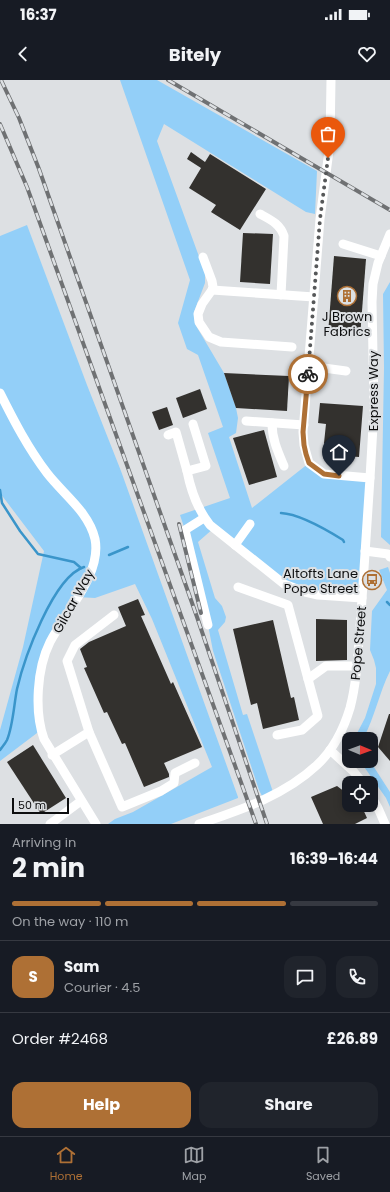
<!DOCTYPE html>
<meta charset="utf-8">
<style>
body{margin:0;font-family:Poppins,sans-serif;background:#20242c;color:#f1f3f6;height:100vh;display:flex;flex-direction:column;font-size:15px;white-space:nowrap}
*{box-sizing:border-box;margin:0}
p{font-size:13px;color:#9ea1a6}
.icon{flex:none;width:22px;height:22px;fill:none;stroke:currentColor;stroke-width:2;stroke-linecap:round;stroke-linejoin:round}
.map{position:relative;height:744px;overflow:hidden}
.drawer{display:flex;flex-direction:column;background:#171b24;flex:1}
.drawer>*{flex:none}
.needle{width:26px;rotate:91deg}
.tools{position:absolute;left:342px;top:652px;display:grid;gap:8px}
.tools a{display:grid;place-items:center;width:36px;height:36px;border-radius:8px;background:#171b24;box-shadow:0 2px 10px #0003;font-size:20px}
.scale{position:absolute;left:12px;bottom:10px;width:57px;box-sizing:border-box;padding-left:4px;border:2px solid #0d0e0f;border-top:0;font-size:11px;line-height:14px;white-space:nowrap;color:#0d0e0f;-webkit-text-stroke:3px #dde0e3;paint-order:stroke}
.pin{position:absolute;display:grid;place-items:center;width:34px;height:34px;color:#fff;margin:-41px -17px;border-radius:50% 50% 50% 0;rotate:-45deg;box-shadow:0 0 4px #0007}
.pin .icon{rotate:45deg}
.courier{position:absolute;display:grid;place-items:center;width:40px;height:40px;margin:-20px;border:3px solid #ae7035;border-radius:50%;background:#fff;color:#222;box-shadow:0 1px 5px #0007}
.overview em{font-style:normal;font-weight:700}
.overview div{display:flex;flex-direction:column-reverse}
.overview{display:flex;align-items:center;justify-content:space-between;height:68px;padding:0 12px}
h1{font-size:26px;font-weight:700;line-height:30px}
.bar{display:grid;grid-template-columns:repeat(4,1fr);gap:6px 4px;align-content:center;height:48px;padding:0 12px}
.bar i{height:5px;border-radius:3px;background:#363941}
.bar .selected{background:#ae7035}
.bar p{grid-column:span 4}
.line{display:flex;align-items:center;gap:10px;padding:0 12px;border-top:1px solid #363941}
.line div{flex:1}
.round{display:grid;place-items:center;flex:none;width:42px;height:42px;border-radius:12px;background:#20242c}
.action{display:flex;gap:8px;margin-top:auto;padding:8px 12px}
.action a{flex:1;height:46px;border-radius:12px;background:#ae7035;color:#fff;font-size:16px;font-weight:700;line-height:46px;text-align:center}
.action a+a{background:#20242c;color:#f1f3f6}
.status{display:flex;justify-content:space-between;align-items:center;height:28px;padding:0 20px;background:#171b24;direction:ltr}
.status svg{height:11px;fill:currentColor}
header{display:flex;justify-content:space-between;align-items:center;height:52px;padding:0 12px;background:#171b24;font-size:18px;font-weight:700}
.tab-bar{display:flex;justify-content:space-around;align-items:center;height:56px;border-top:1px solid #363941;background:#171b24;font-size:11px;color:#9ea1a6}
.tab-bar a{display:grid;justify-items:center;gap:2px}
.tab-bar .selected{color:#ae7035}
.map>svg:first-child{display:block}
.green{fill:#93cff8}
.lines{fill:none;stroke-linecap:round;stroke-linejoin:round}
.stream{stroke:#3a95ca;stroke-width:2.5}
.building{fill:#33312e}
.minor{stroke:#fff;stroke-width:9}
.rail-casing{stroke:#6f7173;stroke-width:4}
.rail{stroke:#dde0e3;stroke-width:2.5;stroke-dasharray:8;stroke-linecap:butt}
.done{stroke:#565859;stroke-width:4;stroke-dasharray:0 7.2}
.route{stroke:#ae7035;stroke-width:5}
.labels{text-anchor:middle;stroke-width:4;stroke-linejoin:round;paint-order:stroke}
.poi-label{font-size:13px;fill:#0d0e0f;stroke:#dde0e3}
.street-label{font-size:13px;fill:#0d0e0f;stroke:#dde0e3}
</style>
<div class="status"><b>16:37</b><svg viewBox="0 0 49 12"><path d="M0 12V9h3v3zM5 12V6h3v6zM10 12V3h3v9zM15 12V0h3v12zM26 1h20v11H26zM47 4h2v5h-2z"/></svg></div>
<header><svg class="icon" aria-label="back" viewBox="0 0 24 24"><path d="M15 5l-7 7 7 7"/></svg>Bitely<svg class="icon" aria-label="heart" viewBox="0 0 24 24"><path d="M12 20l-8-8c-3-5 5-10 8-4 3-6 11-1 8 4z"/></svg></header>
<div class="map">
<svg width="390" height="744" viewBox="0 0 390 744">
<rect width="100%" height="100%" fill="#dde0e3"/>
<g class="green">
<path d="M120 0H157L317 91 315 134 306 132 164 44 157 61 205 193V203L194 232 195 244 224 293 236 328 238 338 236 353 229 357 252 428 309 383 324 394 370 398 362 518 293 508 214 448 198 462 215 518 222 526 226 537 225 542 218 550 243 635 247 634 274 715 264 720 259 710 213 571 208 545 185 450 180 435 230 418 208 353 223 347 198 275 187 269 178 243 190 200Z"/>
<path d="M27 145 87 305 121 391 238 717V718L171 744H108L115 739 133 732 212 687 152 539 135 504 95 518 77 517 66 534 41 592V650L0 681V650L23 567 44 471 0 413V156Z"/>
<path d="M390 202V465L381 457 384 288 383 214Z"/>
<path d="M388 487 390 493V591C379 613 375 637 363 659H354L365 638 376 604V588L374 580 370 570 372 531 387 510 379 490Z"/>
<path d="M360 681H370L390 712V727L386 718Z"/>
</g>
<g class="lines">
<g class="stream">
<path d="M0 410 2 423 20 451 38 474 74 482 81 488"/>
<path d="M281 433C300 434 327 450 343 460L344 462"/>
<path d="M109 475 128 467"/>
<path d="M387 522 390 525"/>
<path d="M0 670C2 667 5 664 7 660 13 646 14 624 17 609 24 579 53 497 84 487"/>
</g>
</g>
<g class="building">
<path d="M191 72 205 82 210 74 266 109 240 150 211 132 216 125 189 108 201 88 187 79Z"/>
<path d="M243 153 273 154 270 204 240 202Z"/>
<path d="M334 176 366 179 360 257 328 254Z"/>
<path d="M224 293 289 296 287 331 236 328Z"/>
<path d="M200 309 207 329 183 338 176 318Z"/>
<path d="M320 323 363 326 359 377 333 375 324 363 326 344 318 343Z"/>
<path d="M167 327 173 345 159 350 152 332Z"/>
<path d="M264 350 277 397 249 405 233 358Z"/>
<path d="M138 519 145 535 141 536 171 604 173 602 202 667 164 683 169 694V697L144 707 125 663 122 664 107 632 104 633 84 588 87 587 80 569 89 562 126 546 118 527Z"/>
<path d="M316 539 347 540V580L316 581Z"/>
<path d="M273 540 291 618 294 617 299 640 263 649 257 623 251 625 233 549Z"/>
<path d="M389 634H390V681L378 667Z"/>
<path d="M33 665 66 718 41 734 7 682Z"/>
<path d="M337 706 349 715V725H353L354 727 361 725 367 738 355 744H323L311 717Z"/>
</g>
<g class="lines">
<g class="minor">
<path d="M260 134C271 140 280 144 284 156L281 215"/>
<path d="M343 164 381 176"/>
<path d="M203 177 212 201 213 207 212 210 202 224 198 234 199 242 209 257 221 262 292 267"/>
<path d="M212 210 314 217"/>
<path d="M309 286 346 291"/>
<path d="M0 313C14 341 28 368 47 393 63 414 89 432 95 459 102 494 66 531 50 562 37 588 34 631 44 659L96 744"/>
<path d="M246 341 304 345"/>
<path d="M272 343C272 359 278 372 284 386"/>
<path d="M193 344 206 386 187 391C191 411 197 429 210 445L284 504 305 512 318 515 362 518"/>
<path d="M168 355 176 352 187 391"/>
<path d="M370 398 374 329 372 222 373 204 378 183 390 154"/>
<path d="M204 438 185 450 208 545"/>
<path d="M235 465 250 444"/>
<path d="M365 471 388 474 390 477"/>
<path d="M238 507 288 525 308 599"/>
<path d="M89 652 122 727 161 711 174 703 175 693 195 683"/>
<path d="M277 655 302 650 318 636 308 599 326 586H357"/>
<path d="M330 670 354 692 363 703"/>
<path d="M52 675 89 652 67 581 75 565 114 535"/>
<path d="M371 716 378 728 385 744"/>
<path d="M50 744 81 721"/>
<path d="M199 744C240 730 284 716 317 685 333 670 344 648 350 628 358 598 358 565 361 534 364 489 367 443 370 398L324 394 309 383 304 365 303 352 320 139 330 63 331 0"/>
</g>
<defs>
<g id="rail">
<path d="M1 0 19 38 39 89 197 537 267 744"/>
<path d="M168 0 390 130"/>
<path d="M0 44 27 107 256 744"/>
<path d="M179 444 201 533"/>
</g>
</defs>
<use href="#rail" class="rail-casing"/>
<use href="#rail" class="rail"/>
</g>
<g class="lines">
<path class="done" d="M308 294 320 139 328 78"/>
<path class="route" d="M308 294 303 352 304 365 306 374 309 383 324 394 339 396"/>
</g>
<defs>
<symbol id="building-ring" viewBox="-11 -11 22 22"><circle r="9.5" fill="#dde0e3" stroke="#ae7035" stroke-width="1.5"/><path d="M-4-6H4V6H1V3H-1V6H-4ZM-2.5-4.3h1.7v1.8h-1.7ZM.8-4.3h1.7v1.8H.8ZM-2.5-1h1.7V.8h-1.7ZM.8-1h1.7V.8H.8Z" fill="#ae7035"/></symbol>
<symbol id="bus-ring" viewBox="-11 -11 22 22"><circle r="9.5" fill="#dde0e3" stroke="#ae7035" stroke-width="1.5"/><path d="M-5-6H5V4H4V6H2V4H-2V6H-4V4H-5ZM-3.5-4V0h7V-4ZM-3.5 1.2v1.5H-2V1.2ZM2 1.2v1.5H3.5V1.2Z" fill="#ae7035"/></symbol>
</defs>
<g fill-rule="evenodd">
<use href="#building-ring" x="336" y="205" width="22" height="22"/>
<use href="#bus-ring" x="361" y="489" width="22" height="22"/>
</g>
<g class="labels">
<g class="poi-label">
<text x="347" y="241">J Brown<tspan x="347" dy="15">Fabrics</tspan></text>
<text x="358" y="498" text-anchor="end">Altofts Lane<tspan x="358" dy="15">Pope Street</tspan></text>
</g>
<g class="street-label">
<text transform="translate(373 311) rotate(-90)" y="5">Express Way</text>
<text transform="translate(73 521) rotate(-61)" y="5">Gilcar Way</text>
<text transform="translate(358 563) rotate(-85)" y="5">Pope Street</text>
</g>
</g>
</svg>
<div class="tools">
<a><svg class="needle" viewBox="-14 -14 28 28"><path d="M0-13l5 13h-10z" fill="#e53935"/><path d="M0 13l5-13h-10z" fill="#9ea1a6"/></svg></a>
<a><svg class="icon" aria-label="locate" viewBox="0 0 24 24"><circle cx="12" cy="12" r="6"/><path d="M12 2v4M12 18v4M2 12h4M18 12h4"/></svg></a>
</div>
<div class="scale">50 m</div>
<div class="pin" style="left:328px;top:78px;background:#ea580c"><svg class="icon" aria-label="bag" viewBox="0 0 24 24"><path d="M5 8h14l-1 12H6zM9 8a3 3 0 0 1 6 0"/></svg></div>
<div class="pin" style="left:339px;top:396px;background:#1f2937"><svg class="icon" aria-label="home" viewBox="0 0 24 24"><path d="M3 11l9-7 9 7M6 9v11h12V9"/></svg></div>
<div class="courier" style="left:308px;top:294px"><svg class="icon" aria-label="bike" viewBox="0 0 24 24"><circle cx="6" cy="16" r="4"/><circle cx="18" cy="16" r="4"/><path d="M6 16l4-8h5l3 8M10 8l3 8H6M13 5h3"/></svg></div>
</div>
<section class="drawer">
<div class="overview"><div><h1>2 min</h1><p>Arriving in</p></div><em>16:39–16:44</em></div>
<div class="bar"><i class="selected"></i><i class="selected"></i><i class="selected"></i><i></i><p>On the way · 110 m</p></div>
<div class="line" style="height:72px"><b class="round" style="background:#ae7035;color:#fff">S</b><div><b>Sam</b><p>Courier · 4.5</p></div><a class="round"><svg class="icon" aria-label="chat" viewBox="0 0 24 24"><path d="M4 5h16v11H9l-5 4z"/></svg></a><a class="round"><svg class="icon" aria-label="phone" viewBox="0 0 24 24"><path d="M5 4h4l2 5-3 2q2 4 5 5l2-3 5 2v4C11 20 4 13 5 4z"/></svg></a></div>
<div class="line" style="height:52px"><div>Order #2468</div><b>£26.89</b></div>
<div class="action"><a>Help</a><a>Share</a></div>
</section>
<nav class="tab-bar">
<a class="selected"><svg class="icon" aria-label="home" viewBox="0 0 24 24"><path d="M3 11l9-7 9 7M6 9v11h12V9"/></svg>Home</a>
<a><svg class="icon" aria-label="map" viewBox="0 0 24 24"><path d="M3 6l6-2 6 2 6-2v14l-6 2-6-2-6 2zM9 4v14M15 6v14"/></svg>Map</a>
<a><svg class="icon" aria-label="saved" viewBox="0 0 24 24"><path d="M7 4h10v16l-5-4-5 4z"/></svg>Saved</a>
</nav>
